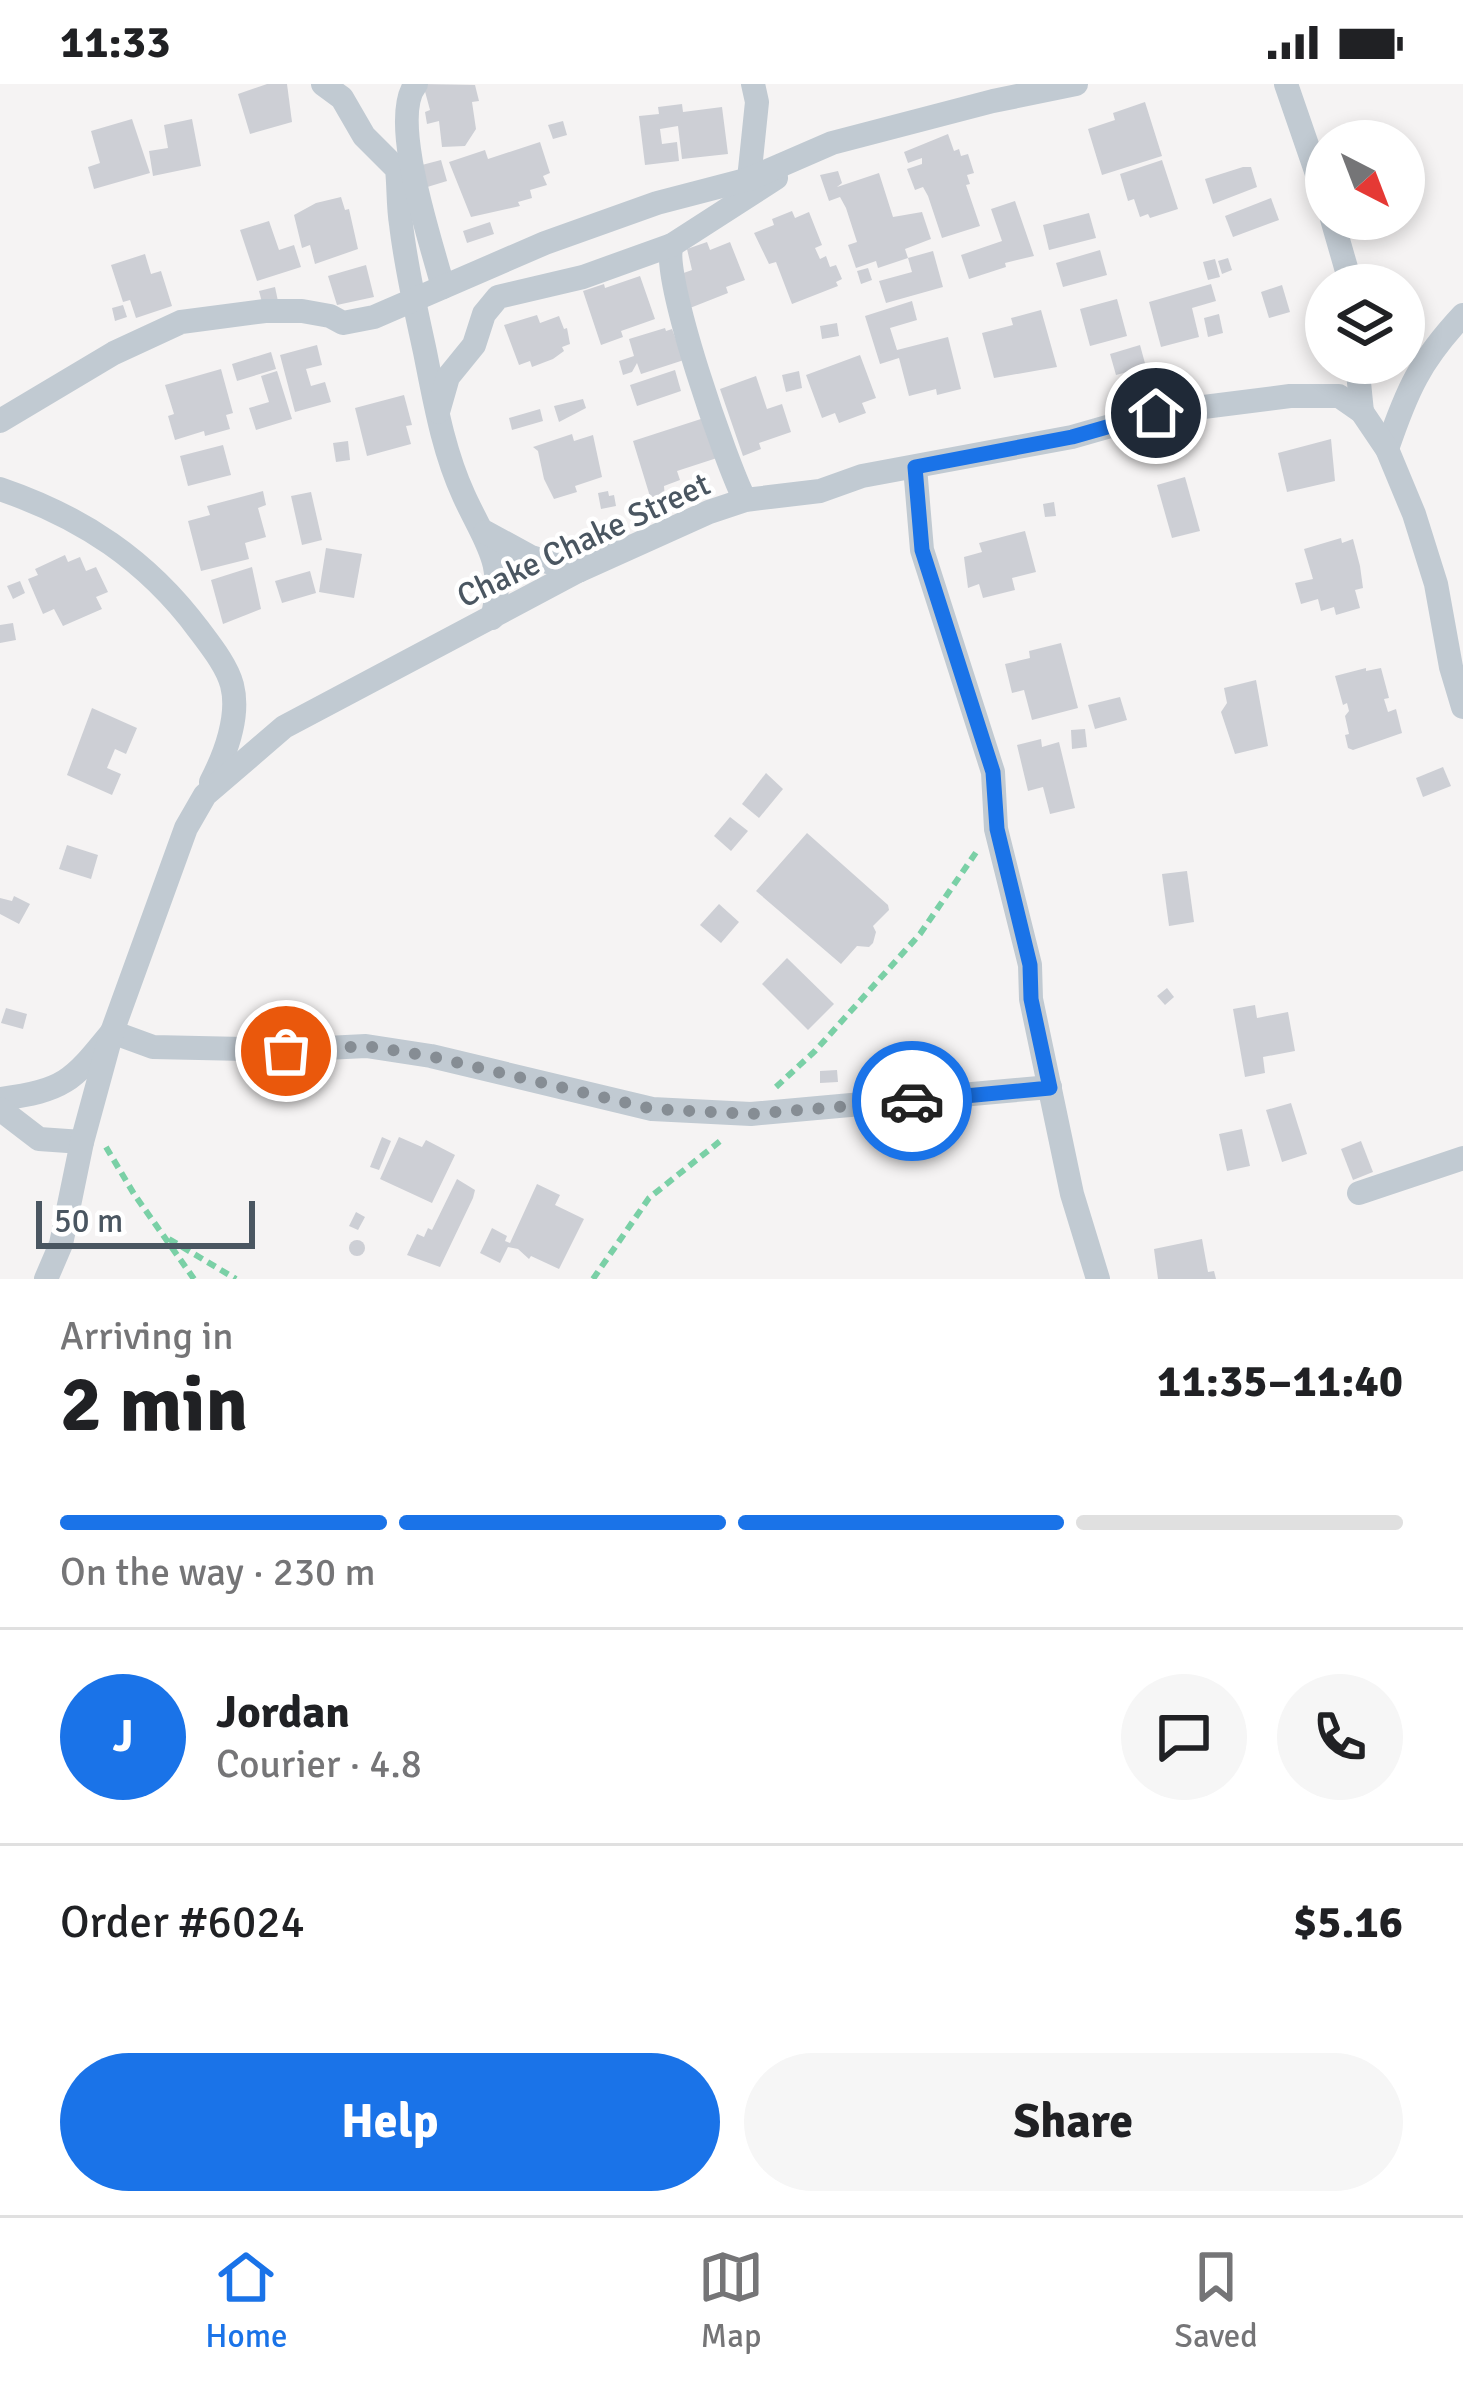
<!DOCTYPE html>
<meta charset="utf-8">
<style>
body{margin:0;font-family:Signika,sans-serif;background:#f6f6f6;color:#202124;height:100vh;display:flex;flex-direction:column;font-size:45px;white-space:nowrap}
*{box-sizing:border-box;margin:0}
p{font-size:39px;color:#757577}
.icon{flex:none;width:66px;height:66px;fill:none;stroke:currentColor;stroke-width:2;stroke-linecap:round;stroke-linejoin:round}
.map{position:relative;height:1195px;overflow:hidden}
.side{display:flex;flex-direction:column;background:#fff;flex:1}
.side>*{flex:none}
.needle{width:78px;rotate:138deg}
.tools{position:absolute;left:1305px;top:36px;display:grid;gap:24px}
.tools a{display:grid;place-items:center;width:120px;height:120px;border-radius:50%;background:#fff;box-shadow:0 6px 18px #0003;font-size:60px}
.scale{position:absolute;left:36px;bottom:30px;width:219px;box-sizing:border-box;padding-left:12px;border:6px solid #4a5661;border-top:0;font-size:33px;line-height:42px;white-space:nowrap;color:#4a5661;-webkit-text-stroke:9px #fff;paint-order:stroke}
.pin{position:absolute;display:grid;place-items:center;width:102px;height:102px;color:#fff;margin:-51px;border:6px solid #fff;border-radius:50%;box-shadow:0 3px 12px #0007}
.courier{position:absolute;display:grid;place-items:center;width:120px;height:120px;margin:-60px;border:9px solid #1a73e8;border-radius:50%;background:#fff;color:#222;box-shadow:0 3px 15px #0007}
.head em{font-style:normal;font-weight:800}
.head div{display:flex;flex-direction:column-reverse}
.head{display:flex;align-items:center;justify-content:space-between;height:204px;padding:0 60px}
h1{font-size:78px;font-weight:800;line-height:90px}
.bar{display:grid;grid-template-columns:repeat(4,1fr);gap:18px 12px;align-content:center;height:144px;padding:0 60px}
.bar i{height:15px;border-radius:9px;background:#e0e0e0}
.bar .on{background:#1a73e8}
.bar p{grid-column:span 4}
.line{display:flex;align-items:center;gap:30px;padding:0 60px;border-top:3px solid #e0e0e0}
.line div{flex:1}
.round{display:grid;place-items:center;flex:none;width:126px;height:126px;border-radius:63px;background:#f6f6f6}
.cta{display:flex;gap:24px;margin-top:auto;padding:24px 60px}
.cta a{flex:1;height:138px;border-radius:72px;background:#1a73e8;color:#fff;font-size:48px;font-weight:800;line-height:138px;text-align:center}
.cta a+a{background:#f6f6f6;color:#202124}
.status{display:flex;justify-content:space-between;align-items:center;height:84px;padding:0 60px;background:#fff;direction:ltr}
.status svg{height:33px;fill:currentColor}
.menu{display:flex;justify-content:space-around;align-items:center;height:168px;border-top:3px solid #e0e0e0;background:#fff;font-size:33px;color:#757577}
.menu a{display:grid;justify-items:center;gap:6px}
.menu .on{color:#1a73e8}
.map>svg:first-child{display:block}
.building{fill:#cdcfd5}
.lines{fill:none;stroke-linecap:round;stroke-linejoin:round}
.path{stroke:#7ad0a6;stroke-width:6;stroke-dasharray:9 6;stroke-linecap:butt}
.minor{stroke:#c1cad2;stroke-width:24}
.done{stroke:#868d94;stroke-width:12;stroke-dasharray:0 21.6}
.route{stroke:#1a73e8;stroke-width:15}
.labels{text-anchor:middle;stroke-width:9;stroke-linejoin:round;paint-order:stroke}
.street-label{font-size:33px;fill:#4a5661;stroke:#fff}
</style>
<div class="status"><b>11:33</b><svg viewBox="0 0 49 12"><path d="M0 12V9h3v3zM5 12V6h3v6zM10 12V3h3v9zM15 12V0h3v12zM26 1h20v11H26zM47 4h2v5h-2z"/></svg></div>
<div class="map">
<svg width="1463" height="1195" viewBox="0 0 1463 1195">
<rect width="100%" height="100%" fill="#f5f3f3"/>
<g class="building">
<path d="M267 0H287L292 38 250 50 238 10Z"/>
<path d="M423 0 475 1 479 17 472 18 476 45 465 62 442 63 439 37 427 40 425 28 430 26Z"/>
<path d="M1145 18 1162 72 1102 91 1088 45 1115 36 1113 29Z"/>
<path d="M682 20 683 28 722 23 728 70 682 75 678 42 660 45 662 60 677 58 679 77 645 81 639 32 659 30 658 23Z"/>
<path d="M132 35 150 89 94 105 88 83 100 79 91 47Z"/>
<path d="M192 35 201 82 153 92 149 67 168 64 164 41Z"/>
<path d="M563 37 567 51 553 55 548 41Z"/>
<path d="M948 50 954 67 959 65 961 72 968 70 974 89 967 91 970 100 966 101 980 142 942 154 928 112 923 103 915 106 907 85 922 80V74L908 79 904 68Z"/>
<path d="M540 58 550 89 543 92 547 101 530 106 532 114 518 118 520 122 471 133 449 78 485 66 488 75Z"/>
<path d="M441 76 447 97 424 104 418 82Z"/>
<path d="M1162 76 1178 125 1150 134 1148 130 1140 133 1134 115 1128 117 1120 90Z"/>
<path d="M1243 83H1251L1257 103 1213 120 1205 95Z"/>
<path d="M838 87 842 99 837 103 879 89 893 133 922 128 931 155 905 165 908 174 878 184 876 177 856 184 848 161 857 158 846 124 840 113 829 117 820 91Z"/>
<path d="M341 113 345 126 349 125 358 165 315 180 310 161 302 164 294 131 316 119Z"/>
<path d="M1271 114 1279 136 1233 153 1225 132Z"/>
<path d="M1015 117 1034 172 1005 179 1006 183 969 195 961 171 1002 157 991 125Z"/>
<path d="M792 127 795 134 809 128 822 161 815 164 820 175 826 172 830 183 836 181 842 195 836 198 838 202 792 220 776 178 769 180 754 149 774 141 772 135Z"/>
<path d="M1089 129 1096 154 1049 166 1043 141Z"/>
<path d="M269 137 279 166 294 161 301 183 257 197 240 146Z"/>
<path d="M490 138 494 150 467 159 463 147Z"/>
<path d="M707 158 710 166 730 158 745 196 726 203 728 209 690 224 678 191 692 186 687 165Z"/>
<path d="M1100 166 1107 191 1063 203 1056 179Z"/>
<path d="M933 167 943 203 886 219 879 197 912 188 908 174Z"/>
<path d="M145 170 151 190 161 187 172 222 136 234 130 216 123 218 111 181Z"/>
<path d="M1228 174 1232 186 1222 190 1218 177Z"/>
<path d="M1215 175 1220 193 1208 196 1203 178Z"/>
<path d="M366 181 374 213 337 221 328 192Z"/>
<path d="M868 184 872 196 861 200 857 187Z"/>
<path d="M640 192 655 235 621 247 623 253 601 261 583 207 604 200 605 204Z"/>
<path d="M1211 200 1216 217 1192 224 1199 253 1161 263 1149 218Z"/>
<path d="M1282 201 1290 228 1269 234 1261 208Z"/>
<path d="M275 203 279 222 264 226 259 207Z"/>
<path d="M1117 215 1127 252 1090 262 1080 225Z"/>
<path d="M912 217 917 236 890 244 897 266 948 253 961 305 937 311 936 305 909 312 899 274 880 280 865 232Z"/>
<path d="M123 221 127 233 115 237 112 224Z"/>
<path d="M1041 226 1057 283 994 294 982 249 1013 241 1011 234Z"/>
<path d="M1219 230 1223 249 1208 253 1204 234Z"/>
<path d="M537 231 540 239 559 232 564 245 567 244 570 260 562 263 564 267 553 275 532 283 530 277 519 281 504 241Z"/>
<path d="M837 239 839 252 822 255 820 242Z"/>
<path d="M665 244 666 247 672 245 677 258 690 274 641 290 637 279 632 288 623 291 619 277 634 272 629 255Z"/>
<path d="M317 261 322 281 306 285 311 302 325 298 331 318 295 328 280 271Z"/>
<path d="M1140 261 1146 283 1116 291 1110 270Z"/>
<path d="M271 268 276 285 237 297 232 280Z"/>
<path d="M860 271 876 314 862 319 866 329 839 339 835 329 822 334 806 291Z"/>
<path d="M221 285 233 329 226 331 230 345 205 352 204 347 175 356 168 332 174 330 165 301Z"/>
<path d="M675 286 681 307 637 322 630 301Z"/>
<path d="M277 287 292 335 256 346 249 324 269 318 261 292Z"/>
<path d="M799 287 802 304 786 308 782 291Z"/>
<path d="M756 292 767 325 782 320 791 348 759 359 761 365 743 372 720 305Z"/>
<path d="M404 311 412 341 406 342 411 360 367 372 355 324Z"/>
<path d="M583 315 586 324 559 338 554 322Z"/>
<path d="M540 325 543 337 512 346 509 334Z"/>
<path d="M704 334 717 374 677 387 680 396 664 402 665 415 652 419 633 357Z"/>
<path d="M572 350 574 357 593 351 602 393 575 402 577 408 554 415 544 395 538 367 533 363Z"/>
<path d="M1331 355 1335 397 1287 408 1278 369Z"/>
<path d="M348 357 350 376 336 378 333 359Z"/>
<path d="M223 361 231 391 188 402 180 372Z"/>
<path d="M1185 393 1200 447 1172 454 1157 401Z"/>
<path d="M263 407 266 421 258 424 266 453 245 459 249 475 201 487 188 437 210 431 207 422Z"/>
<path d="M608 407 609 412 614 411 616 422 601 425 598 409Z"/>
<path d="M311 408 322 456 302 461 291 412Z"/>
<path d="M1054 418 1056 432 1045 433 1043 420Z"/>
<path d="M1025 447 1036 488 1012 494 1015 506 983 514 979 500 968 504 964 473 982 468 979 459Z"/>
<path d="M592 448 594 463 578 466 576 451Z"/>
<path d="M1341 454 1342 459 1353 455 1360 482 1363 504 1355 506 1360 524 1336 531 1334 523 1321 527 1318 515 1301 520 1295 499 1313 495 1304 465Z"/>
<path d="M326 464 362 470 354 514 319 508Z"/>
<path d="M65 471 68 478 80 473 86 487 96 483 108 508 96 513 102 525 63 542 54 525 43 530 28 495 38 491 35 485Z"/>
<path d="M252 483 261 525 223 540 211 496Z"/>
<path d="M310 487 316 509 282 519 275 497Z"/>
<path d="M20 497 25 509 13 515 7 502Z"/>
<path d="M13 539 16 556 0 559V541Z"/>
<path d="M1061 559 1078 624 1032 636 1024 606 1012 609 1005 580 1030 574 1029 567Z"/>
<path d="M1366 584V587L1381 584 1389 614 1384 615 1388 628 1396 625 1402 649 1353 666 1348 664 1345 651 1349 650 1345 632 1349 627 1347 619 1343 621 1335 592Z"/>
<path d="M1256 596 1268 662 1235 670 1221 628 1227 619 1224 604Z"/>
<path d="M1120 613 1127 636 1095 645 1088 621Z"/>
<path d="M92 624 137 644 126 670 115 665 107 684 121 690 112 711 67 691Z"/>
<path d="M1085 645 1087 663 1072 665 1071 646Z"/>
<path d="M1041 655 1042 663 1059 658 1075 724 1050 730 1043 703 1028 707 1017 661Z"/>
<path d="M1443 683 1451 702 1423 713 1416 694Z"/>
<path d="M766 689 783 705 759 734 742 720Z"/>
<path d="M730 733 748 747 731 767 714 752Z"/>
<path d="M807 749 888 821 889 826 873 842 876 848 873 859 869 863 857 862 841 880 756 807Z"/>
<path d="M67 761 98 771 91 795 59 785Z"/>
<path d="M1187 787 1194 838 1169 842 1162 790Z"/>
<path d="M14 812 30 820 19 840 0 830V814L12 817Z"/>
<path d="M719 820 739 838 721 859 700 841Z"/>
<path d="M787 874 834 920 808 946 762 900Z"/>
<path d="M1167 904 1174 913 1165 921 1157 912Z"/>
<path d="M1255 921 1257 934 1288 928 1295 967 1263 973 1265 989 1245 993 1233 925Z"/>
<path d="M6 924 27 930 23 945 1 939Z"/>
<path d="M837 986 838 998 820 999V987Z"/>
<path d="M1291 1019 1307 1070 1282 1078 1266 1026Z"/>
<path d="M1242 1045 1250 1082 1227 1087 1219 1050Z"/>
<path d="M382 1053 391 1057 379 1086 370 1083Z"/>
<path d="M399 1053 422 1063 426 1056 455 1071 432 1119 380 1095Z"/>
<path d="M1361 1057 1373 1088 1353 1096 1341 1065Z"/>
<path d="M457 1095 475 1106 473 1114 440 1183 407 1171 417 1150 424 1153 428 1144 432 1146Z"/>
<path d="M537 1100 560 1111 555 1121 584 1135 559 1185 531 1172 529 1175 518 1165 508 1163 500 1179 480 1169 492 1144 507 1152 505 1157 510 1159Z"/>
<path d="M356 1128 365 1133 358 1146 349 1142Z"/>
<path d="M1202 1155 1208 1188 1214 1187 1216 1195H1158L1154 1165Z"/>
<circle cx="357" cy="1164" r="8"/>
</g>
<g class="lines">
<g class="path">
<path d="M776 1003 815 967 920 850 977 767"/>
<path d="M106 1063 134 1110 194 1195"/>
<path d="M169 1155 236 1195"/>
<path d="M593 1195 649 1114 724 1054"/>
</g>
<g class="minor">
<path d="M323 0 342 14 364 52 397 85C399 103 398 122 401 140 406 184 416 226 425 268 435 318 443 366 464 412 485 458 507 480 492 534"/>
<path d="M416 0C388 34 432 160 443 203"/>
<path d="M1286 0 1326 116"/>
<path d="M749 95 757 18 753 0"/>
<path d="M1332 135 1351 201"/>
<path d="M672 161C660 190 727 382 745 416"/>
<path d="M1357 279 1362 328"/>
<path d="M438 328 448 293 474 261 484 230 498 213 583 193 672 161 776 94"/>
<path d="M0 337 114 269 181 238 265 227H302L330 232 343 239 374 233 545 159 657 119 749 95 832 59 993 17 1076 0"/>
<path d="M1387 365C1407 306 1420 277 1463 231"/>
<path d="M915 383 922 466 993 688 996 745 1030 881 1031 915 1072 1110 1098 1195"/>
<path d="M0 405C82 433 147 476 199 546 211 562 227 582 232 601 240 632 225 671 211 698"/>
<path d="M485 448 531 473 578 487"/>
<path d="M0 1015C66 1006 72 997 112 948L153 963 286 966 366 962 431 972 652 1025 751 1030 1050 1003"/>
<path d="M0 1025 39 1055 82 1058"/>
<path d="M1359 1109 1463 1074"/>
<path d="M46 1195 61 1160 82 1058 112 948 186 744 205 711 284 643 578 487 709 428 745 416 820 407 862 392 1072 353 1156 329 1290 312H1339L1362 328 1387 365 1414 430 1436 500 1451 583 1463 623"/>
</g>
</g>
<g class="lines">
<path class="done" d="M286 967 366 962 430 972 652 1025 751 1030 912 1017"/>
<path class="route" d="M912 1017 1050 1004 1031 915 1030 881 997 745 993 688 922 466 915 383 1072 353 1156 329"/>
</g>
<g class="labels">
<g class="street-label">
<text transform="translate(583 455) rotate(-25)" y="12">Chake Chake Street</text>
</g>
</g>
</svg>
<div class="tools">
<a><svg class="needle" viewBox="-14 -14 28 28"><path d="M0-13l5 13h-10z" fill="#e53935"/><path d="M0 13l5-13h-10z" fill="#757577"/></svg></a>
<a><svg class="icon" aria-label="layers" viewBox="0 0 24 24"><path d="M12 4l9 5-9 5-9-5zM3 14l9 5 9-5"/></svg></a>
</div>
<div class="scale">50 m</div>
<div class="pin" style="left:286px;top:967px;background:#ea580c"><svg class="icon" aria-label="bag" viewBox="0 0 24 24"><path d="M5 8h14l-1 12H6zM9 8a3 3 0 0 1 6 0"/></svg></div>
<div class="pin" style="left:1156px;top:329px;background:#1f2937"><svg class="icon" aria-label="home" viewBox="0 0 24 24"><path d="M3 11l9-7 9 7M6 9v11h12V9"/></svg></div>
<div class="courier" style="left:912px;top:1017px"><svg class="icon" aria-label="car" viewBox="0 0 24 24"><path d="M5 17H2v-5l4-1 3-4h7l3 4 3 1v5h-3M9 17h6M6 11h13"/><circle cx="7" cy="17" r="2"/><circle cx="17" cy="17" r="2"/></svg></div>
</div>
<section class="side">
<div class="head"><div><h1>2 min</h1><p>Arriving in</p></div><em>11:35–11:40</em></div>
<div class="bar"><i class="on"></i><i class="on"></i><i class="on"></i><i></i><p>On the way · 230 m</p></div>
<div class="line" style="height:216px"><b class="round" style="background:#1a73e8;color:#fff">J</b><div><b>Jordan</b><p>Courier · 4.8</p></div><a class="round"><svg class="icon" aria-label="chat" viewBox="0 0 24 24"><path d="M4 5h16v11H9l-5 4z"/></svg></a><a class="round"><svg class="icon" aria-label="phone" viewBox="0 0 24 24"><path d="M5 4h4l2 5-3 2q2 4 5 5l2-3 5 2v4C11 20 4 13 5 4z"/></svg></a></div>
<div class="line" style="height:156px"><div>Order #6024</div><b>$5.16</b></div>
<div class="cta"><a>Help</a><a>Share</a></div>
</section>
<nav class="menu">
<a class="on"><svg class="icon" aria-label="home" viewBox="0 0 24 24"><path d="M3 11l9-7 9 7M6 9v11h12V9"/></svg>Home</a>
<a><svg class="icon" aria-label="map" viewBox="0 0 24 24"><path d="M3 6l6-2 6 2 6-2v14l-6 2-6-2-6 2zM9 4v14M15 6v14"/></svg>Map</a>
<a><svg class="icon" aria-label="saved" viewBox="0 0 24 24"><path d="M7 4h10v16l-5-4-5 4z"/></svg>Saved</a>
</nav>
